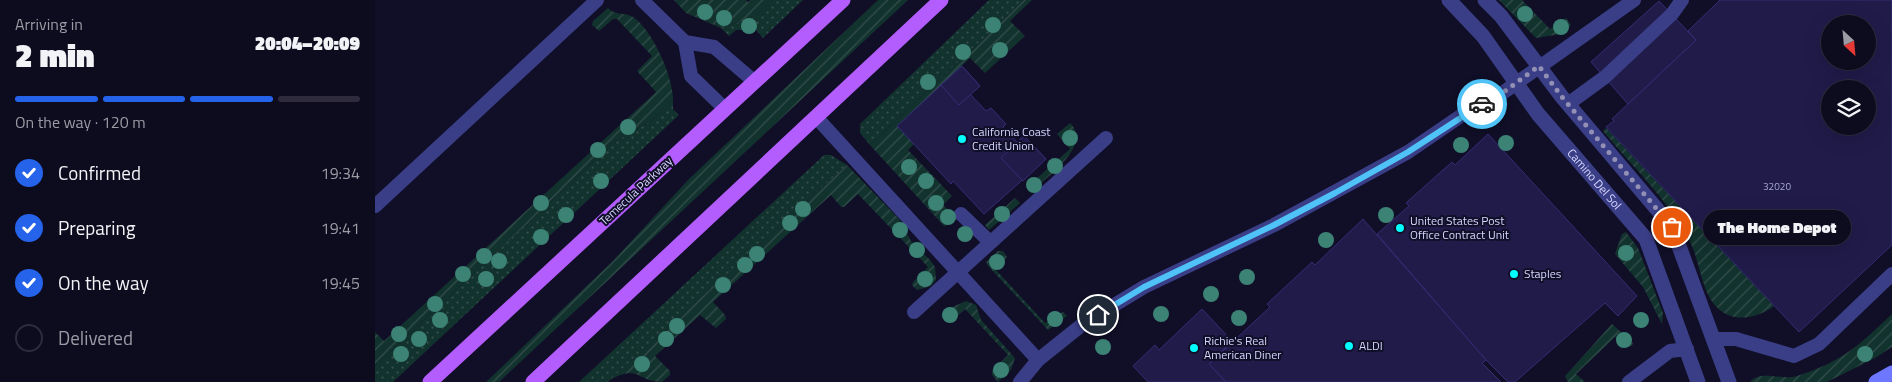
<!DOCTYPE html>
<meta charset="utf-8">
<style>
body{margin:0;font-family:"Titillium Web",sans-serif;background:#161427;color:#f1f3f6;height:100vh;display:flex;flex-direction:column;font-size:19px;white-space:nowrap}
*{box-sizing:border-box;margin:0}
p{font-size:16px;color:#9a9ba4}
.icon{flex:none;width:28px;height:28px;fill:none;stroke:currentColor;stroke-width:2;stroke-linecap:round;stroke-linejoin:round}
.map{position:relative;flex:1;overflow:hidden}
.panel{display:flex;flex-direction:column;background:#0d0b1e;width:375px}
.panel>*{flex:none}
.needle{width:32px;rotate:154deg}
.fabs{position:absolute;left:1446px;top:15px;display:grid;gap:10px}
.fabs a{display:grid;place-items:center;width:55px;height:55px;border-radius:50%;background:#0d0b1e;box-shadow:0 5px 20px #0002,0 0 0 1px #2d2b3c;font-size:25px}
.pin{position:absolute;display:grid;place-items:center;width:42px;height:42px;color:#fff;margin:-21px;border:2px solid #fff;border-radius:50%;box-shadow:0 1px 5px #0007}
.courier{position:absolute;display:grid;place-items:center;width:50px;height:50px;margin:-25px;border:4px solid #4fc3f7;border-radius:50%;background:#fff;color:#222;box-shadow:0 1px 6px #0007}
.bubble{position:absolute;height:35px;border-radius:18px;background:#0d0b1e;box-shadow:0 5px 20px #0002,0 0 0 1px #2d2b3c;font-size:16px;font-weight:800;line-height:35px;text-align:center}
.overview em{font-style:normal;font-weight:800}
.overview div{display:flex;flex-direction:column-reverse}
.overview{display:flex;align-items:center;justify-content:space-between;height:85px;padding:0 15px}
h1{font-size:32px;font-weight:800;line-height:38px}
.bar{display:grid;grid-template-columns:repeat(4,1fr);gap:8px 5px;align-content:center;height:60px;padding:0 15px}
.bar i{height:6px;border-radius:4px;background:#2d2b3c}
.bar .current{background:#2563eb}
.bar p{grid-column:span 4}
ol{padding:0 15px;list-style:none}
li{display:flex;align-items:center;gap:15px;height:55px}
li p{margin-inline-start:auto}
li .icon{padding:5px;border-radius:50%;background:#2563eb;color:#fff;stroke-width:4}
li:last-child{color:#9a9ba4}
li i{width:28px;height:28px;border:2px solid #2d2b3c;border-radius:50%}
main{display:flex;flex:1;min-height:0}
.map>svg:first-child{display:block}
.grass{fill:url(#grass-dots)}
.garden{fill:url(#garden-furrows)}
.building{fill:#201b49;stroke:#342d75;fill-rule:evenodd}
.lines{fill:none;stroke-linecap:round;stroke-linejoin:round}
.lane{stroke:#3a3e87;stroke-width:14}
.street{stroke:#3a3e87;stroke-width:15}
.secondary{stroke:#6d77ff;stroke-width:15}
.primary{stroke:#b45dff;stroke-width:15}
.tree{fill:#3c8376}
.done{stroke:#9290b4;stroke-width:5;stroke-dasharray:0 9}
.route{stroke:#4fc3f7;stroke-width:6}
.poi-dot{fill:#02fdff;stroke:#110f28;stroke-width:2}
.labels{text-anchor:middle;stroke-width:4;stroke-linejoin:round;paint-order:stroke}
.number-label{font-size:10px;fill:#a9a7d2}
.poi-label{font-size:12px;fill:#d7d6ff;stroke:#110f28;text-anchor:start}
.street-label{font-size:12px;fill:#d7d6ff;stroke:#110f28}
</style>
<main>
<section class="panel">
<div class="overview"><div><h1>2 min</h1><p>Arriving in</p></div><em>20:04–20:09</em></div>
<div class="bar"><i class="current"></i><i class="current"></i><i class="current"></i><i></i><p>On the way · 120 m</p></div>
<ol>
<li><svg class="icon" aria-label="check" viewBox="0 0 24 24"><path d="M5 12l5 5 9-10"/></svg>Confirmed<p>19:34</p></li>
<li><svg class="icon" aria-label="check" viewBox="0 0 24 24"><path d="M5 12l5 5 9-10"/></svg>Preparing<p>19:41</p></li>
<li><svg class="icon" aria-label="check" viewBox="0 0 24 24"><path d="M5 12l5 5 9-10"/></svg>On the way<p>19:45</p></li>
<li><i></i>Delivered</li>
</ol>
</section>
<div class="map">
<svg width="1517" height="382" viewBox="0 0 1517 382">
<defs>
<pattern id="grass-dots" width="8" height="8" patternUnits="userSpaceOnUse" patternTransform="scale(1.25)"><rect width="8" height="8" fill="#12322e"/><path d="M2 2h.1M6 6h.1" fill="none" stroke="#344f4d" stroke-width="1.8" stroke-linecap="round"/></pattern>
<pattern id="garden-furrows" width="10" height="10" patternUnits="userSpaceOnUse" patternTransform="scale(1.25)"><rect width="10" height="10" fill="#12322e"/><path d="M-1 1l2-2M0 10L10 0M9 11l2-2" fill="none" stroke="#344f4d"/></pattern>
</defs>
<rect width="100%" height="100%" fill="#110f28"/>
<g class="grass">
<path d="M398 0H428L388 38 381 30H361L354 36 346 28 379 17Z"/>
<path d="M614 0H649L495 145 485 133V124Z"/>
<path d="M298 101V109L304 115 18 382H0V366L238 143 279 119Z"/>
<path d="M449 155H456L472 165 233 382H204Z"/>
</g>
<g class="garden">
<path d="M299 0H371L373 2 376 0H398L380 17 346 28 311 13Z"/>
<path d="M503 0H533L124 382H111L238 261 314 179Z"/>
<path d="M649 0H657L635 21 650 36 610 73 595 58 523 126 539 144 533 150 577 196 568 205 582 218 576 224 569 226 495 145Z"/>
<path d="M1124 0H1147L1175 29 1191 18 1196 25 1186 34 1161 38Z"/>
<path d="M233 8C240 16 250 12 258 17 278 30 299 79 298 101L279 119 238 143 0 366V332L9 341 281 92 262 71 277 56 242 19H238L224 31 217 25 218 21Z"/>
<path d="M695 123C718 145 672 177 657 191L653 186 695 149 682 134Z"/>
<path d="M1231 128 1399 306C1384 317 1362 323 1346 311 1326 296 1326 263 1315 242 1297 204 1255 164 1228 131Z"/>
<path d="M472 165 524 219 536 241 555 260 560 267 561 280 556 286 542 290 537 285 538 282 553 267 483 194 469 207H466L456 195 338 302 350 315 351 319 341 328 325 315 280 356 295 371V375L287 382C262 382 264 364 235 380Z"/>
<path d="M640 198 645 203 614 230 610 225Z"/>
<path d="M1251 232 1263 248 1288 313 1287 324 1268 287 1240 254 1247 234Z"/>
<path d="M623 251H628L632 257 621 270 670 323 688 312 692 316 673 330 613 266 611 262Z"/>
<path d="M591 301 601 305 606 320 640 358 636 370 623 382 617 375V371L633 355 590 309 576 322 572 321 566 316 575 308Z"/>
<path d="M1517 314V347L1500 358 1452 382H1375C1386 369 1407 381 1422 376 1468 361 1482 347 1517 314Z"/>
<path d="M1237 324 1258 343 1257 346 1252 347 1240 337 1201 374 1210 382H1193L1190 376Z"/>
</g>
<g class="building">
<path d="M1345 0H1517V245L1424 332 1231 127 1239 121 1237 119 1321 40 1313 31ZM1455 24H1492V61H1455ZM1455 89H1492V126H1455Z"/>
<path d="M1284 1 1321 40 1253 104 1216 62Z"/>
<path d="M587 66 605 86 595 94 611 111 616 108 631 124 628 127 642 142 649 136 671 159 609 214 578 181 576 184 522 126Z"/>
<path d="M587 66 605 86 584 105 566 85Z"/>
<path d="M1113 134 1262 296 1243 316 1230 303 1140 382H1133L1111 360 1002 234 1034 206 1031 203 1077 162 1080 165Z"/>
<path d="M649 136 671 159 648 181 626 158Z"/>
<path d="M988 219 1111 360 1107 363 1126 382H851L834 364 895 307 892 304 937 262 940 265Z"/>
<path d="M827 309 857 341 834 364 851 382H773L758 366 780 345 784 350Z"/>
</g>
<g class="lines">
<g class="lane">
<path d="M267 0 310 42 339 47 380 82"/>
<path d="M310 42 316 76 350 109"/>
<path d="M1193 104 1230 77 1297 14 1307 0"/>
<path d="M441 117 663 360"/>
<path d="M0 206 222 0"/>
<path d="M586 214 615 242"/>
<path d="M539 312 731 138"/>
<path d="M1339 339H1361L1419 356 1444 344 1517 274"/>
<path d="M645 382 663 360 708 324 769 287 899 225 1033 152 1093 111 1126 94 1259 0"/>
<path d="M1254 382 1295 351 1312 349"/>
</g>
<g class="street">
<path id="s1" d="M1074 0 1108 36 1163 114 1271 239 1323 382"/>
<path d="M1110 0 1126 16 1187 97 1297 227 1354 382"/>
</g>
<path class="secondary" d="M1501 382 1517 373"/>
<g class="primary">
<path d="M55 382 468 0"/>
<path d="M158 382 566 0"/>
</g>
</g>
<g class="tree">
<circle cx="330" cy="12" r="8"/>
<circle cx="1150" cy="14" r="8"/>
<circle cx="349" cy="18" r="8"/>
<circle cx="618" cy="25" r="8"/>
<circle cx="374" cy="26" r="8"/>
<circle cx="1186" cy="27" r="8"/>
<circle cx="625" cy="50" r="8"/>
<circle cx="588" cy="52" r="8"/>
<circle cx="553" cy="82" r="8"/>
<circle cx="253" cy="127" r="8"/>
<circle cx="695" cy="138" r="8"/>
<circle cx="1131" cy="143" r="8"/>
<circle cx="1086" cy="145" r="8"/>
<circle cx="223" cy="150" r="8"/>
<circle cx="680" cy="166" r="8"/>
<circle cx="534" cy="167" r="8"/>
<circle cx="226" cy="181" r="8"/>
<circle cx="551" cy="181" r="8"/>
<circle cx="659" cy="185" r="8"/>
<circle cx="166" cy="203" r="8"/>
<circle cx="561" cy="203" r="8"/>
<circle cx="428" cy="209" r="8"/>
<circle cx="627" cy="214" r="8"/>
<circle cx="191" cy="215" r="8"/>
<circle cx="1011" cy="215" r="8"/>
<circle cx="573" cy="217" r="8"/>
<circle cx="415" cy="223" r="8"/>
<circle cx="525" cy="230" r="8"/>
<circle cx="590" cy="234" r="8"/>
<circle cx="166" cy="237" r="8"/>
<circle cx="951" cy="240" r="8"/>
<circle cx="542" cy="250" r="8"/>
<circle cx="1251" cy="253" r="8"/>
<circle cx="382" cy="254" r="8"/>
<circle cx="109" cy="256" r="8"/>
<circle cx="124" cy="261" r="8"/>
<circle cx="622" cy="262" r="8"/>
<circle cx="370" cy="265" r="8"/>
<circle cx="88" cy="274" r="8"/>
<circle cx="872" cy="277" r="8"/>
<circle cx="111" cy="279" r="8"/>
<circle cx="550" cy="279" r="8"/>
<circle cx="348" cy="285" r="8"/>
<circle cx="836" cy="294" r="8"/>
<circle cx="60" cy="304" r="8"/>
<circle cx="786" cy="314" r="8"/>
<circle cx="575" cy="315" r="8"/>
<circle cx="864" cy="318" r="8"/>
<circle cx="680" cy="319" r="8"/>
<circle cx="65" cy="320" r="8"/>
<circle cx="1266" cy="320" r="8"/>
<circle cx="302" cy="326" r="8"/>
<circle cx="24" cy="334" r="8"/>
<circle cx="44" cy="339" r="8"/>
<circle cx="291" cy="339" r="8"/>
<circle cx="1249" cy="340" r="8"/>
<circle cx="728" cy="347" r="8"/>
<circle cx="26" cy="354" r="8"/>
<circle cx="1490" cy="354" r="8"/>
<circle cx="267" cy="364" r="8"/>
<circle cx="626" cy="370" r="8"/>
</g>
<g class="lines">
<path class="done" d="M1107 104 1126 94 1164 66 1187 97 1297 227"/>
<path class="route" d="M723 315 769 287 899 225 960 193 1033 152 1107 104"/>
</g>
<g class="poi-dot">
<circle cx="587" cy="139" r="5"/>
<circle cx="1025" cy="228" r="5"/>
<circle cx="1139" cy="274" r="5"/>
<circle cx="974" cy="346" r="5"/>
<circle cx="819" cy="348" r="5"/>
</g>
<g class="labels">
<g class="number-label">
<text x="1402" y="190">32020</text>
</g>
<g class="poi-label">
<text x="597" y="136">California Coast<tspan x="597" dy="14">Credit Union</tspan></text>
<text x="1035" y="225">United States Post<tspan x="1035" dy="14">Office Contract Unit</tspan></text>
<text x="1149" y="278">Staples</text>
<text x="829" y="345">Richie's Real<tspan x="829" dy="14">American Diner</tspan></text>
<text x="984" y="350">ALDI</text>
</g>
<g class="street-label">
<text dy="4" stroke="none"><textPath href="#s1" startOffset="231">Camino Del Sol</textPath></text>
<text transform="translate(261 191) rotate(-43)" y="4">Temecula Parkway</text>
</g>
</g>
</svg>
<div class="fabs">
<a><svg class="needle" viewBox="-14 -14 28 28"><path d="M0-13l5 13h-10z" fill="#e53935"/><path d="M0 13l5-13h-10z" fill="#9a9ba4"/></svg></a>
<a><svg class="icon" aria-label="layers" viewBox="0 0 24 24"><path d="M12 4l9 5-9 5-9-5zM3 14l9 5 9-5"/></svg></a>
</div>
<div class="pin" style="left:1297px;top:227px;background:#ea580c"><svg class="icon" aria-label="bag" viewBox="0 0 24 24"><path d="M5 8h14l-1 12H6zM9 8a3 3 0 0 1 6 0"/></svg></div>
<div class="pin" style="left:723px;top:315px;background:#1f2937"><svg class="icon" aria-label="home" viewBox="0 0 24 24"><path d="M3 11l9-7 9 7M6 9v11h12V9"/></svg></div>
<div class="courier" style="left:1107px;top:104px"><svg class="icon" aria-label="car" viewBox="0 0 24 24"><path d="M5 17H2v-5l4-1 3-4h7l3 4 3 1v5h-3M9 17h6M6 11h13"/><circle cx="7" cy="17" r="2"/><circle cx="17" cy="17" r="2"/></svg></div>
<div class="bubble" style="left:1328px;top:210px;width:148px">The Home Depot</div>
</div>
</main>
